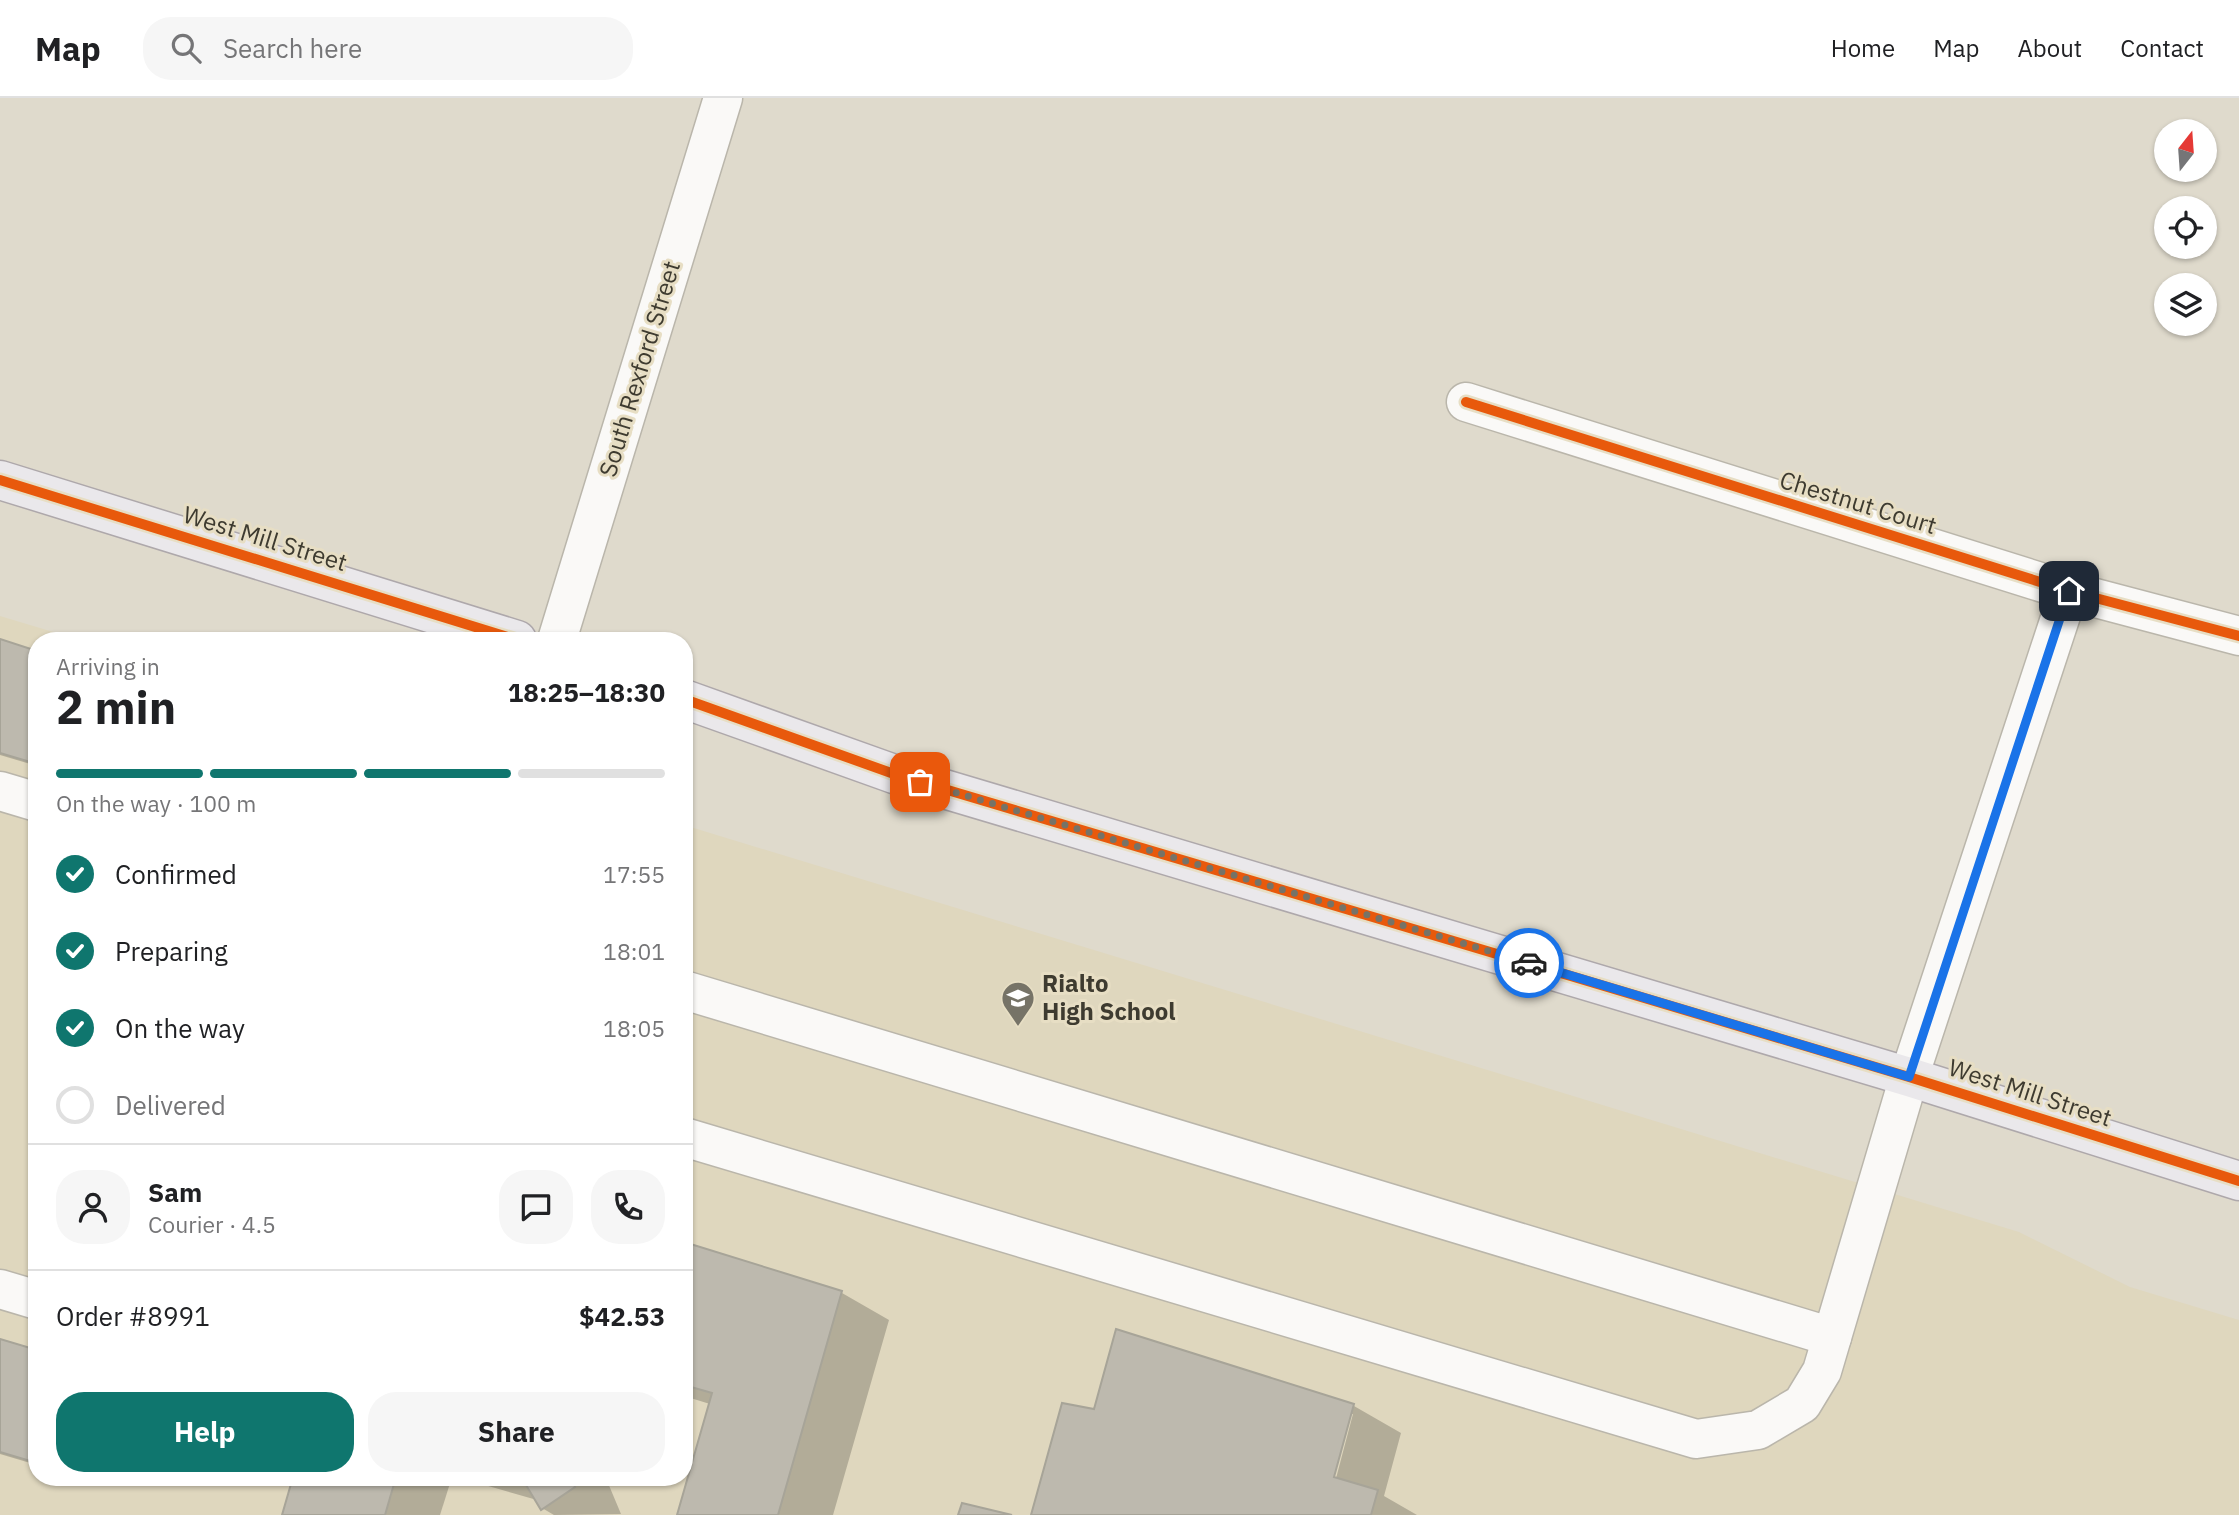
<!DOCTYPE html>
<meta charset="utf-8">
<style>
body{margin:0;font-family:"IBM Plex Sans",sans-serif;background:#f6f6f6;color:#202124;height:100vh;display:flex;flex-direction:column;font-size:26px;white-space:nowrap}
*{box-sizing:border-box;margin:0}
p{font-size:23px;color:#757577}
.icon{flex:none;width:38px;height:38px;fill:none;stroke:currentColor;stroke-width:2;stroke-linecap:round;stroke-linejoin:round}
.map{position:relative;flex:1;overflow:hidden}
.details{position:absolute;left:28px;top:534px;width:665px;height:854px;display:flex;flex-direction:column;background:#fff;border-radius:28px;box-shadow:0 2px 5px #0004}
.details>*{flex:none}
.needle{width:46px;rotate:17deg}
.fabs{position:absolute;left:2154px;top:21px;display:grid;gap:14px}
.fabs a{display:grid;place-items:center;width:63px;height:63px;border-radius:50%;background:#fff;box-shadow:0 2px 5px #0004;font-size:35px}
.pin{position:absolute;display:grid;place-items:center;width:60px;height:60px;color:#fff;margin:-30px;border-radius:14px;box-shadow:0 4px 10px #0006}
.courier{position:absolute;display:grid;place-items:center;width:70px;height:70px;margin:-35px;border:5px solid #1a73e8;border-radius:50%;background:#fff;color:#222;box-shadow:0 2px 9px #0007}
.headline em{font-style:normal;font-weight:800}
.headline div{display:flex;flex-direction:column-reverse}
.headline{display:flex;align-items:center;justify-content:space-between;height:119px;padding:0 28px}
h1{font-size:46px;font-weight:800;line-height:52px}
.bar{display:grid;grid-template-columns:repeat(4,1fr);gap:10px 7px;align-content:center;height:84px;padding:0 28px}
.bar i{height:9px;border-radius:5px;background:#e0e0e0}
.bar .selected{background:#0f766e}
.bar p{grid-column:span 4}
.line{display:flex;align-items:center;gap:18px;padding:0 28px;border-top:2px solid #e0e0e0}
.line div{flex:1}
.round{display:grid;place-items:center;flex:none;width:74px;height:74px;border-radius:28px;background:#f6f6f6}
ol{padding:0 28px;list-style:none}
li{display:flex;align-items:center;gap:21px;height:77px}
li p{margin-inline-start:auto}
li .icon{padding:7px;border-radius:50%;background:#0f766e;color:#fff;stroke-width:4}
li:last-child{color:#757577}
li i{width:38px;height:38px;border:4px solid #e0e0e0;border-radius:50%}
.cta{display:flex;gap:14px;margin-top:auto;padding:14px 28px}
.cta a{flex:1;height:80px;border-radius:28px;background:#0f766e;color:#fff;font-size:28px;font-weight:800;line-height:80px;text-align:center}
.cta a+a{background:#f6f6f6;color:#202124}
header{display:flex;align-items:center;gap:42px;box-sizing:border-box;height:98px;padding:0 35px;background:#fff;border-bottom:2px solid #e0e0e0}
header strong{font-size:33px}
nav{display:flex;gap:38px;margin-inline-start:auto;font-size:24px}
.search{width:490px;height:63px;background:#f6f6f6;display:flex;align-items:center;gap:18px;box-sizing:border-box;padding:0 24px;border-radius:28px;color:#757577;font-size:26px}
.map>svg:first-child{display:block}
.built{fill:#dfd7be}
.shadow{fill:#0003;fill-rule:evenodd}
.building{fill:#bdb9ae;stroke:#a7a498;stroke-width:2}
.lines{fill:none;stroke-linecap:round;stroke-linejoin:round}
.minor-casing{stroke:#bab6ab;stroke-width:41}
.major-casing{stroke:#aea8ab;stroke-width:41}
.minor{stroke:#faf9f7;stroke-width:38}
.major{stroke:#eae8eb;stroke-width:38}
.cycleway-casing{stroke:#e7dec4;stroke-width:15}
.cycleway{stroke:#e8590c;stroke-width:10}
.done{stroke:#767367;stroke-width:7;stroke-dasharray:0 12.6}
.route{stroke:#1a73e8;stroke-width:9}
.labels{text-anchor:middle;stroke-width:6;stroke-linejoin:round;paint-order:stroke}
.street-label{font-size:24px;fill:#3e3b30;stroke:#e7dec4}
.poi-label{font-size:24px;font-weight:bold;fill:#3e3b30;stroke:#e7dec4;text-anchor:start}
</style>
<header>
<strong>Map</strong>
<div class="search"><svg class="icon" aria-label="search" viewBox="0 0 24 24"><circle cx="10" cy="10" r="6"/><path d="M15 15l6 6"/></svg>Search here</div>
<nav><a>Home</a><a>Map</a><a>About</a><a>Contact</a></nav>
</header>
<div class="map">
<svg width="2239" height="1417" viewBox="0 0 2239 1417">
<rect width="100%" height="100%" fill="#dfdacc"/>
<path class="built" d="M0 518 80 542H37V1379H684V727L2019 1134 2130 1189 2239 1222V1417H0Z"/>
<g class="shadow">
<path d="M0 543 37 554V668L0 657Z"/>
<path d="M684 1146 842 1195 889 1222 833 1417H678L710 1306 684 1298Z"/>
<path d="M1117 1234 1354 1308 1401 1335 1384 1398 1417 1417H1032L1096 1313ZM1350 1316H1353L1334 1388 1330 1387Z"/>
<path d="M0 1242 37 1254V1367L0 1356Z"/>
<path d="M295 1379H452L440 1417H283Z"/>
<path d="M457 1379H610L608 1385 621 1416 554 1417 542 1410 537 1402Z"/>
</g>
<g class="building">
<path d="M0 541 37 553V666L0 655Z"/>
<path d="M684 1144 842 1193 778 1417H677L712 1295 684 1287Z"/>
<path d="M1116 1231 1354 1306 1334 1379 1378 1392 1371 1417H1031L1062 1305 1094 1311Z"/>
<path d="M0 1241 37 1252V1365L0 1354Z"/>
<path d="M293 1379H396L385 1417H282Z"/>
<path d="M499 1379H571L575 1389 541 1412 526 1387Z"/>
<path d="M962 1405 1012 1417H958Z"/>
</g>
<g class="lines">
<defs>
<g id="minor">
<path d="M1466 304 2069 493 2239 538"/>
<path d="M557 542 723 0"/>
<path d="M0 693 37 704"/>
<path d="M684 892 1832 1239"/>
<path d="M684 1039 1696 1341 1758 1332 1802 1306 1822 1273 1909 979 2069 493"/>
<path d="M0 1191 37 1202"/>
</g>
<g id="major">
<path d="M0 382 517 542"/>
<path d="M684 601 894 676 1909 979 2239 1083"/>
</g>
</defs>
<use href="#minor" class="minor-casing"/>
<use href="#major" class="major-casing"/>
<use href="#minor" class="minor"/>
<use href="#major" class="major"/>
<defs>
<g id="cycleway">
<path d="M1466 304 2069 493 2239 538"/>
<path d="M0 382 517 542"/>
<path d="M684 601 894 676 1909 979 2239 1083"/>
</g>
</defs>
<use href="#cycleway" class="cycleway-casing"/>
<use href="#cycleway" class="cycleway"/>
</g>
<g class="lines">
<path class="done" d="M920 684 1529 865"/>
<path class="route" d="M1529 865 1909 979 2069 493"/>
</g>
<defs>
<symbol id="school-pin" viewBox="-11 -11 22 30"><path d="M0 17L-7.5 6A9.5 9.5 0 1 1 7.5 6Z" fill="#767367" stroke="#e7dec4"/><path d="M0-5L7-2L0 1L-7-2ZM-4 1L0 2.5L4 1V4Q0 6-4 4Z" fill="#fff"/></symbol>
</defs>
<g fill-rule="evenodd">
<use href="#school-pin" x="999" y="881" width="38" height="52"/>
</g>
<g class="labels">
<g class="street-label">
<text transform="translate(640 271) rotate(-73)" y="8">South Rexford Street</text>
<text transform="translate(1858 405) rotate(17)" y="8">Chestnut Court</text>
<text transform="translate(265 441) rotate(17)" y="8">West Mill Street</text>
<text transform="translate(2030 995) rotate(18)" y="8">West Mill Street</text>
</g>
<g class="poi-label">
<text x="1042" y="894">Rialto<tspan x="1042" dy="28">High School</tspan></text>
</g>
</g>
</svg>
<div class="fabs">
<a><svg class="needle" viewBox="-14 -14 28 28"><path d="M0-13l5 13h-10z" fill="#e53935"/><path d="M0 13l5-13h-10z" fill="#757577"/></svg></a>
<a><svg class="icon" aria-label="locate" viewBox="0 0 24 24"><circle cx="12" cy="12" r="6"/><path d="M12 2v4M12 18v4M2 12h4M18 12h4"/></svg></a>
<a><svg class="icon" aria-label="layers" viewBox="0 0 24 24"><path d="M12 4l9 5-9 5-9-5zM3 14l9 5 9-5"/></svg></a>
</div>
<div class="pin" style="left:920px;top:684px;background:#ea580c"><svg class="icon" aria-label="bag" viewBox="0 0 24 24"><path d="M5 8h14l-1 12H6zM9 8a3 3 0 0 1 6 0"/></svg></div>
<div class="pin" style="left:2069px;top:493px;background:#1f2937"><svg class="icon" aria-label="home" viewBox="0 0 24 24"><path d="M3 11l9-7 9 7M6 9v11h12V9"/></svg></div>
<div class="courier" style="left:1529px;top:865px"><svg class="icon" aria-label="car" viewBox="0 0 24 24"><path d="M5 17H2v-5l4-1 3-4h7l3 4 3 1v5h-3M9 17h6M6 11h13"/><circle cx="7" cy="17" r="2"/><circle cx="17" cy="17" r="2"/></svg></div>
<section class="details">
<div class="headline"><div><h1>2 min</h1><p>Arriving in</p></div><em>18:25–18:30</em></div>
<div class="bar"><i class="selected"></i><i class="selected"></i><i class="selected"></i><i></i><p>On the way · 100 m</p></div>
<ol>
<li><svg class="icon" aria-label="check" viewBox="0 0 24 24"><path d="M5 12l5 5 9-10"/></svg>Confirmed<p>17:55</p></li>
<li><svg class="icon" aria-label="check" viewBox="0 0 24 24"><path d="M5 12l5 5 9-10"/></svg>Preparing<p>18:01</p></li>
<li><svg class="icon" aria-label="check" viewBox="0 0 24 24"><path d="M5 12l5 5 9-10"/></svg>On the way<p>18:05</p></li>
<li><i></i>Delivered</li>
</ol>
<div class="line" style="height:126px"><a class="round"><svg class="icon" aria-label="person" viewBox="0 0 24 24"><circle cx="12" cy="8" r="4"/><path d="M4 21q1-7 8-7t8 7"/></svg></a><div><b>Sam</b><p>Courier · 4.5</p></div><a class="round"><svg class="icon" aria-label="chat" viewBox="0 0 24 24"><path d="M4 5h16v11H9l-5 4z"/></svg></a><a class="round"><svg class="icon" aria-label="phone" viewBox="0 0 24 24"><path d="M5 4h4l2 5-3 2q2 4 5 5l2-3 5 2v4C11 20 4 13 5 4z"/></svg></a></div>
<div class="line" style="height:91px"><div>Order #8991</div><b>$42.53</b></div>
<div class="cta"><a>Help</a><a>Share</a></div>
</section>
</div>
